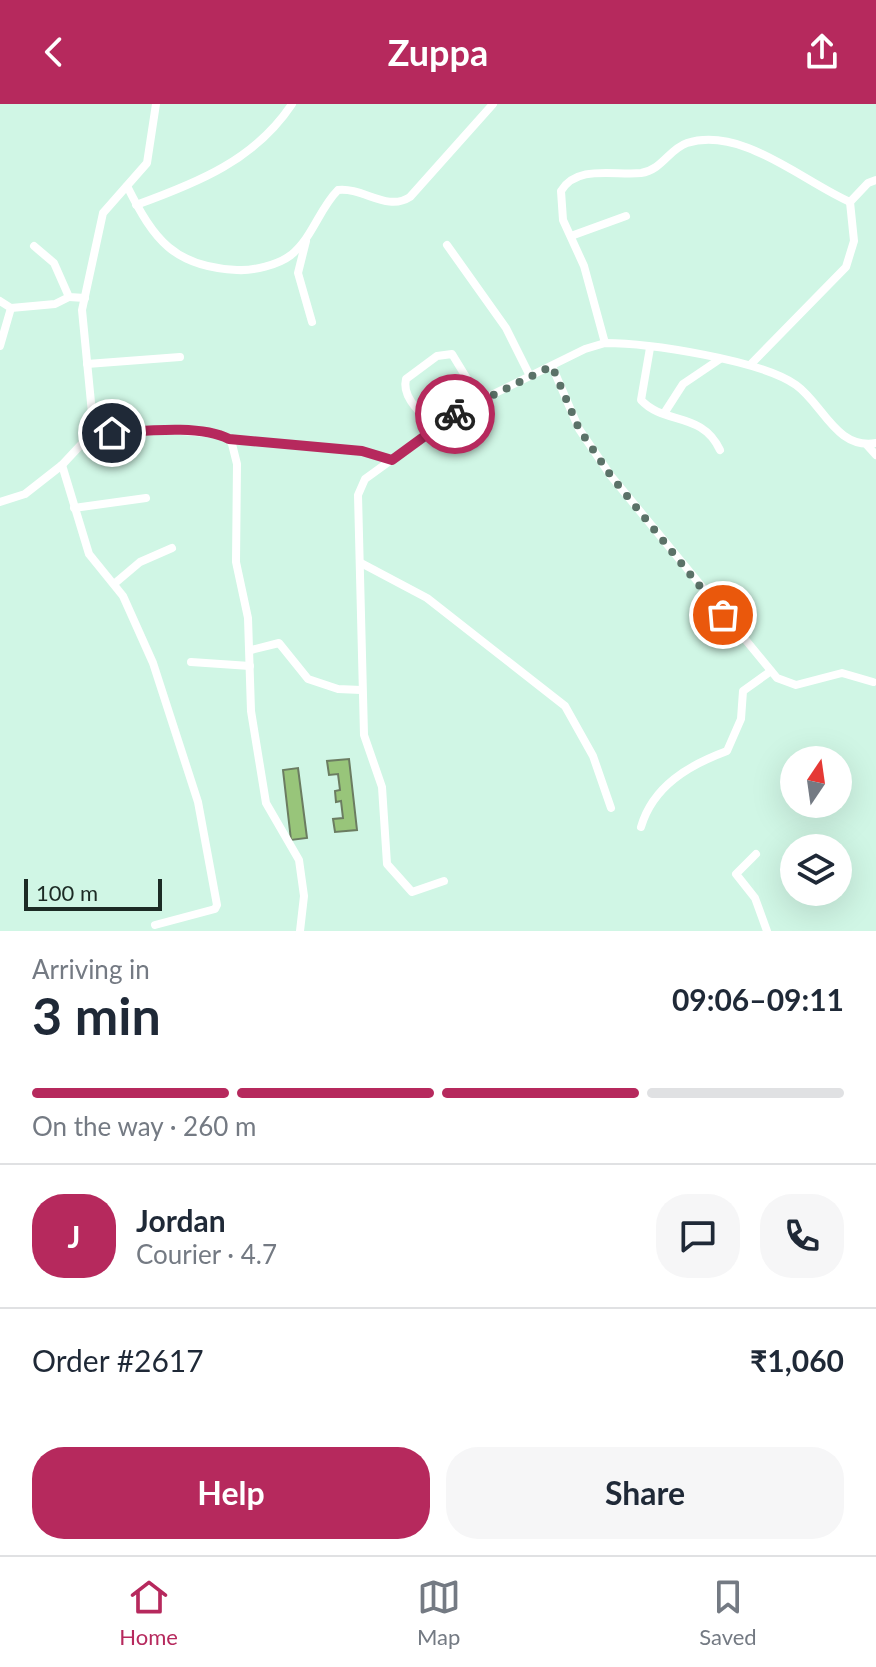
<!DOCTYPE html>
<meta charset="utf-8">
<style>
body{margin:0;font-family:Lato,sans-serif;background:#f6f6f7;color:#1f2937;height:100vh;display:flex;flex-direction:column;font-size:30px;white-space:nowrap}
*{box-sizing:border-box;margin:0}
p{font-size:26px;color:#747a83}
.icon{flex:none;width:44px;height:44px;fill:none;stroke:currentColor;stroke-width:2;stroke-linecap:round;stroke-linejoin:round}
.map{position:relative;height:827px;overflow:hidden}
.side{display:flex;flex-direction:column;background:#fff;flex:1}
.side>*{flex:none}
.needle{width:52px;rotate:13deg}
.fabs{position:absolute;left:780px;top:642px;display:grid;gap:16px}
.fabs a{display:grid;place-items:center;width:72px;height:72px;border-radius:50%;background:#fff;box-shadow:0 8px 32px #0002;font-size:40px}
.scale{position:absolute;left:24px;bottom:20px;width:138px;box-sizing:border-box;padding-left:8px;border:4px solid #1c2b25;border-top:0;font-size:22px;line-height:28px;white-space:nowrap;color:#1c2b25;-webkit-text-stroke:6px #d0f6e5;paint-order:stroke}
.pin{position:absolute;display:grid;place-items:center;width:68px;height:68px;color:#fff;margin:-34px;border:4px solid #fff;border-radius:50%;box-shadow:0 2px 8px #0007}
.courier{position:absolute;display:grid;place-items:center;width:80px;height:80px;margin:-40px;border:6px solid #b6295d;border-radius:50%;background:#fff;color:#222;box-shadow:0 2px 10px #0007}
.overview em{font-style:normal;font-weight:700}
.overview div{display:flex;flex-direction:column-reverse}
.overview{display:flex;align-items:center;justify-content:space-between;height:136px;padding:0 32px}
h1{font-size:52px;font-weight:700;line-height:60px}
.bar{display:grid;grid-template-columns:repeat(4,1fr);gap:12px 8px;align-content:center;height:96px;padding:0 32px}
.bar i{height:10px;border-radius:6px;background:#e0e1e3}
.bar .active{background:#b6295d}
.bar p{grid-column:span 4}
.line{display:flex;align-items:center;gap:20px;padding:0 32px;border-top:2px solid #e0e1e3}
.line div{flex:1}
.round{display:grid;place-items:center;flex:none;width:84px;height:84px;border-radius:32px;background:#f6f6f7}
.button{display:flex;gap:16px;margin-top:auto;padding:16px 32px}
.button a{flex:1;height:92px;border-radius:32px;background:#b6295d;color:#fff;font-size:32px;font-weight:700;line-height:92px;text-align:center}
.button a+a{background:#f6f6f7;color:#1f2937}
header{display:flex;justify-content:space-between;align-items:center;height:104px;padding:0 32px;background:#b6295d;color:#fff;font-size:36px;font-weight:700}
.tabs{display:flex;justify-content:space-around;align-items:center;height:112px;border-top:2px solid #e0e1e3;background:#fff;font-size:22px;color:#747a83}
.tabs a{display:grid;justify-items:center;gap:4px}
.tabs .active{color:#b6295d}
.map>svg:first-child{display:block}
.building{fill:#98c57a;stroke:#6b7c61;stroke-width:2}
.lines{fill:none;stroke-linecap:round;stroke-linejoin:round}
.street{stroke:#fff;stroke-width:8}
.done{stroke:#5b7268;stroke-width:8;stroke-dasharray:0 14.4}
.route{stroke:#b6295d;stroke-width:10}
</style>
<header><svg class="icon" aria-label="back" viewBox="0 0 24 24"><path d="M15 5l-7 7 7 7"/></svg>Zuppa<svg class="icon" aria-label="share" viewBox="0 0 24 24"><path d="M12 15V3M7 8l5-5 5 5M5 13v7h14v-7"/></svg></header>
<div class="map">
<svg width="876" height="827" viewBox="0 0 876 827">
<rect width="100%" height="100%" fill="#d0f6e5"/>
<g class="building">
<path d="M349 655 357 726 335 728 333 715 343 714 341 697 336 698 335 687 340 686 338 670 329 671 327 657Z"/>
<path d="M298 664 307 734 291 736 283 666Z"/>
</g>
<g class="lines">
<g class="street">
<path d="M127 82C154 136 174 163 237 166 253 167 278 161 291 151 313 133 319 105 338 86 363 83 387 108 410 93L493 0"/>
<path d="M136 101C197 79 255 56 292 0"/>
<path d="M571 132 626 112"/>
<path d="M306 137 298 169 312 218"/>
<path d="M447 141 506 224 530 272"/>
<path d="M34 142 54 159 69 193 85 194"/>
<path d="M0 197 11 204 0 242"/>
<path d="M11 204 55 200 69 193"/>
<path d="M605 239 584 162 563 116 561 87C577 60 616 72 641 69 662 66 669 45 687 39 742 22 802 77 850 98"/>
<path d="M650 244 641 296C664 321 702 307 720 346"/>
<path d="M87 260 180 253"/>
<path d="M751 260 846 163 854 137 850 98 868 79 876 76"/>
<path d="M552 262 579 325 611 372 777 574 796 581 842 569 873 578"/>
<path d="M665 308 683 280 720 255"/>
<path d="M435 324C423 311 401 294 406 275L437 252 452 250 480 296"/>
<path d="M90 331 169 326 218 330 229 335 232 340 237 360 236 458 248 514 251 607 266 699 299 756 304 792 300 827"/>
<path d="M229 335 362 347 392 356"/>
<path d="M867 341 876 351"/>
<path d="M62 361 89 450 123 492 153 559 198 698 217 801 215 805 155 821"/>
<path d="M0 398 25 390 62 361 90 331 92 309 82 206 103 109 147 59 156 0"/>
<path d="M74 404 146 394"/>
<path d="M361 459 427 494 565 602 593 652 611 704"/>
<path d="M114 480 140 458 172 444"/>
<path d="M251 546 279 539 308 575 338 585 361 586"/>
<path d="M191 558 250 562"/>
<path d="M641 723C653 682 689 661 727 647L741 615 743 587 771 567"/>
<path d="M756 750 736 770 755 794 767 827"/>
<path d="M444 777 412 788 387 760 382 683 364 631 358 391 365 375 459 307 585 245 605 239C648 239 761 256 796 281 823 300 836 346 876 339"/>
</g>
</g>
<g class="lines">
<path class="done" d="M455 310 552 262 579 325 611 372 723 511"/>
<path class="route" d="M112 329C144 327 200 320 229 335L362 347 392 356 455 310"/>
</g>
</svg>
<div class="fabs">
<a><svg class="needle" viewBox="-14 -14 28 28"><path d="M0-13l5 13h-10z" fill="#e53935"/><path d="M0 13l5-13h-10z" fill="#747a83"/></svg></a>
<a><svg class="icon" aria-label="layers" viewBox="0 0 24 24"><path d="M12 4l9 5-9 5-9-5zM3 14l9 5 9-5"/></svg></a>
</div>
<div class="scale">100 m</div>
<div class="pin" style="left:723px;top:511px;background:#ea580c"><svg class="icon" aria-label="bag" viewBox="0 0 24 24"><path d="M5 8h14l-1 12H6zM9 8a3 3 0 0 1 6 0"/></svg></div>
<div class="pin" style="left:112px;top:329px;background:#1f2937"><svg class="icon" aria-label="home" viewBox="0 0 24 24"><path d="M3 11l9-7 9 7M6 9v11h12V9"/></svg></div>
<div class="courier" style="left:455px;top:310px"><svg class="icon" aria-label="bike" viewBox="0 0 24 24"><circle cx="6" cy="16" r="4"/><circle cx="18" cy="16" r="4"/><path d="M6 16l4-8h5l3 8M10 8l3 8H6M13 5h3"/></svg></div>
</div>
<section class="side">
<div class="overview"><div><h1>3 min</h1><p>Arriving in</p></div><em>09:06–09:11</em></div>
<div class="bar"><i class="active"></i><i class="active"></i><i class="active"></i><i></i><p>On the way · 260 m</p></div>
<div class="line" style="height:144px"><b class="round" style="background:#b6295d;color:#fff">J</b><div><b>Jordan</b><p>Courier · 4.7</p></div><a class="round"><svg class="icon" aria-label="chat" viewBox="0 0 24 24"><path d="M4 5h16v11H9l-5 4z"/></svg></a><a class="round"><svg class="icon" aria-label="phone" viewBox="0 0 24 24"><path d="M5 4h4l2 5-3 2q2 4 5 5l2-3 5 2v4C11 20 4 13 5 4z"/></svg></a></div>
<div class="line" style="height:104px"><div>Order #2617</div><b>₹1,060</b></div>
<div class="button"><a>Help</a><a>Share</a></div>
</section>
<nav class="tabs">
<a class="active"><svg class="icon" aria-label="home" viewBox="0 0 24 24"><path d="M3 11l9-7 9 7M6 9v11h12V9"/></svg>Home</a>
<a><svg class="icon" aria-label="map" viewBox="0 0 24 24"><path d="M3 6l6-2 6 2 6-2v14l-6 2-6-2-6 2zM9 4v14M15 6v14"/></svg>Map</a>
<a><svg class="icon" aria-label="saved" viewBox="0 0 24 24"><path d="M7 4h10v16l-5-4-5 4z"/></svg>Saved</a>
</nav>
